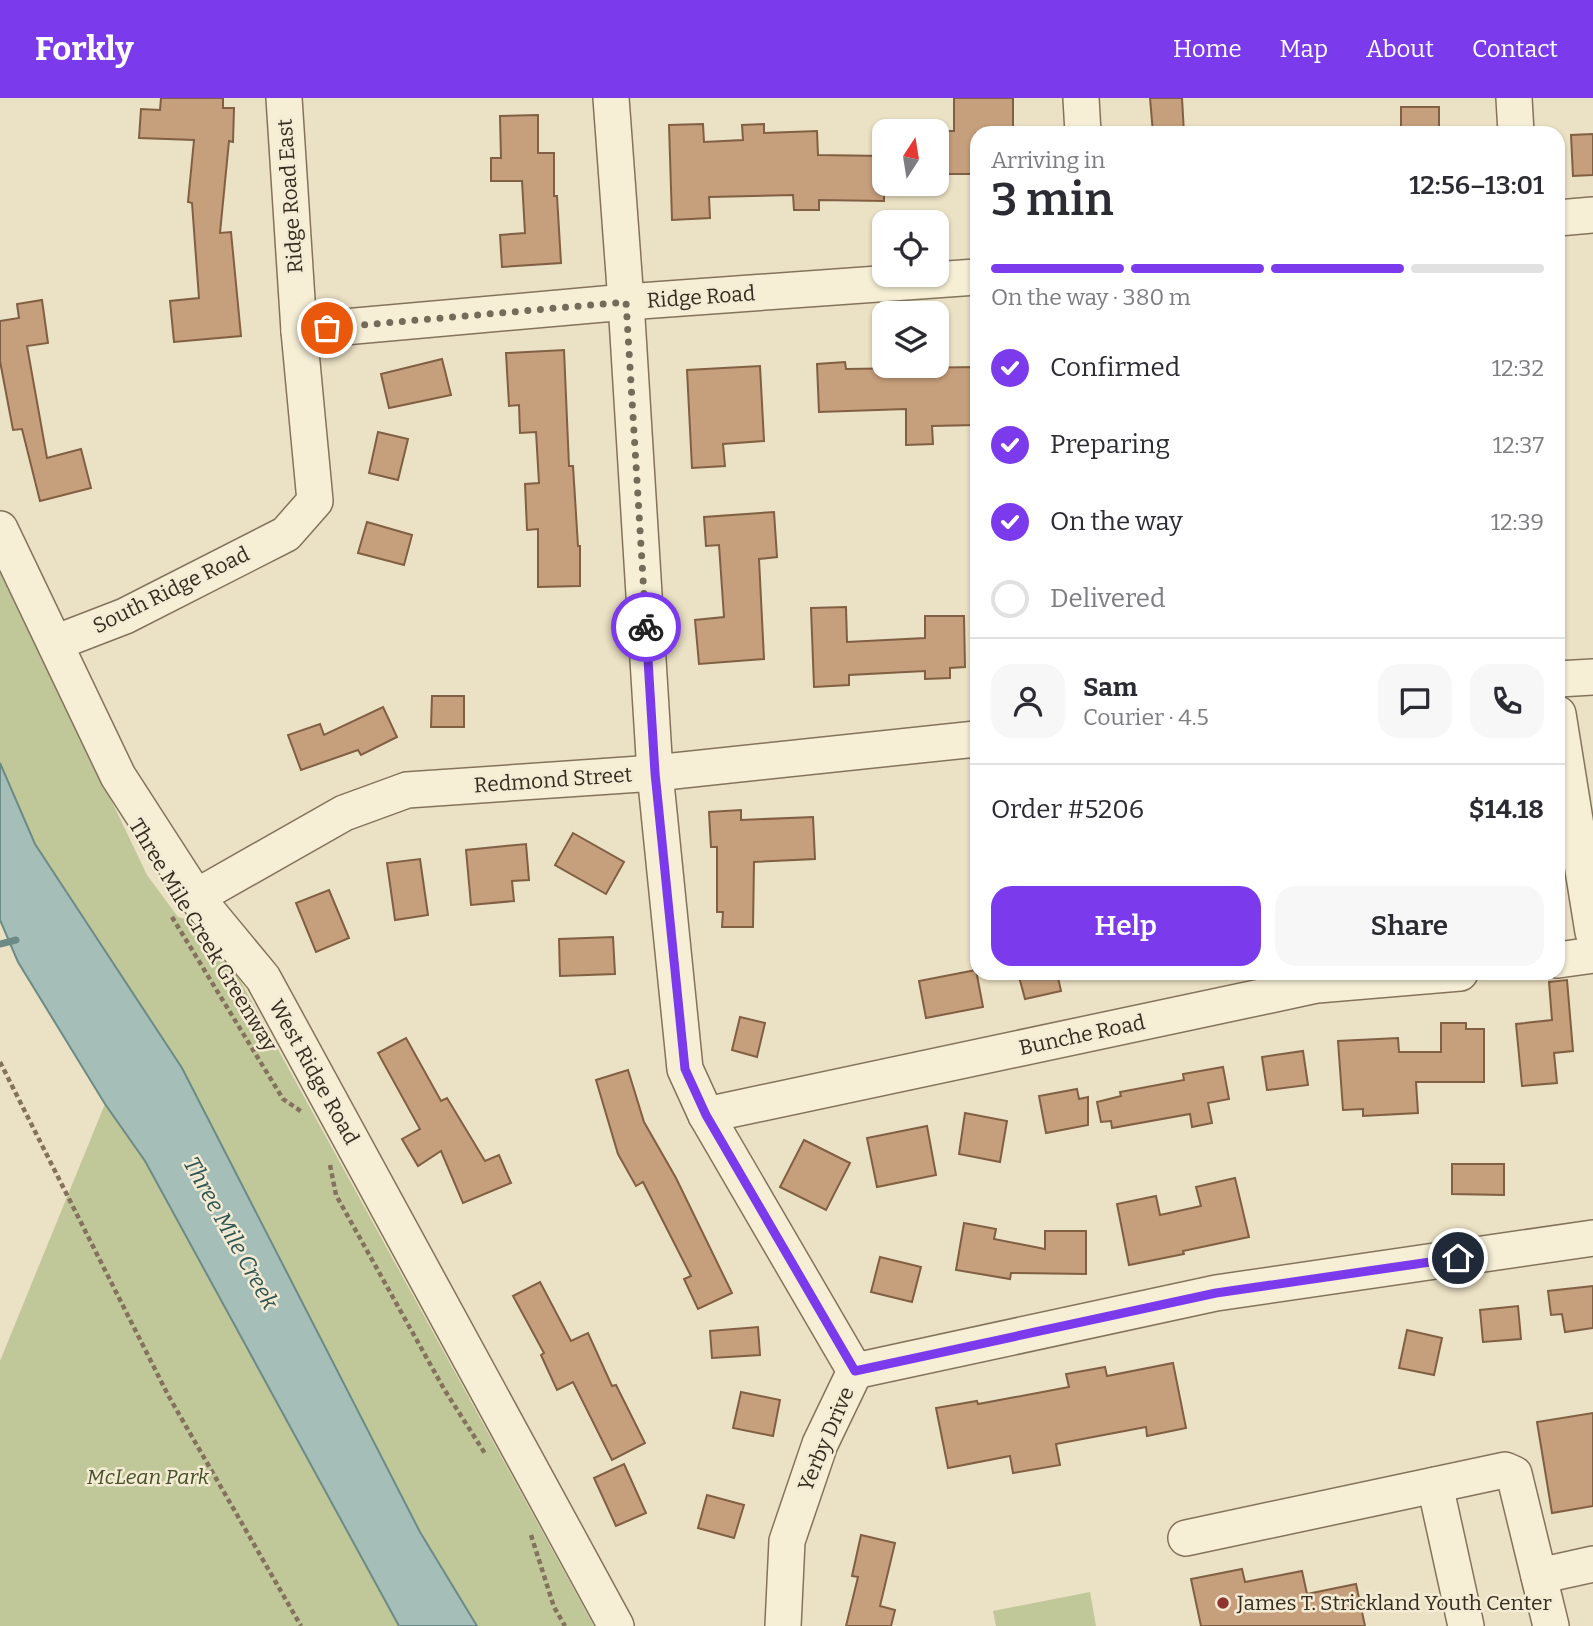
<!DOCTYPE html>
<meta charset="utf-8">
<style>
body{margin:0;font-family:Bitter,serif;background:#f7f7f7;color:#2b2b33;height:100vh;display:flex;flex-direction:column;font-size:26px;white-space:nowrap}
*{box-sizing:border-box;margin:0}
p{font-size:23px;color:#7c7c81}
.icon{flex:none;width:38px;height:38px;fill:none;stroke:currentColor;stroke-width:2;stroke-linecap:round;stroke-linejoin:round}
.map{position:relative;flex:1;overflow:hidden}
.side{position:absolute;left:970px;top:28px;width:595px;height:854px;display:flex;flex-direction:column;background:#fff;border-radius:21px;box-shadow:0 2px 5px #0004}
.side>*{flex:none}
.needle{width:46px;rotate:12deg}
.controls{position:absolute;left:872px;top:21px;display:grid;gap:14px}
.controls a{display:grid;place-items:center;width:77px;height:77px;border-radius:14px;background:#fff;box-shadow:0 2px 5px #0004;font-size:35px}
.pin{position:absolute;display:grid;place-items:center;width:60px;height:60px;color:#fff;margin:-30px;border:4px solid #fff;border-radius:50%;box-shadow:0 2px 7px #0007}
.courier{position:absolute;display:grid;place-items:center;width:70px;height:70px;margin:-35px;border:5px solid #7c3aed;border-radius:50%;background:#fff;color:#222;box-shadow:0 2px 9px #0007}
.head em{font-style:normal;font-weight:600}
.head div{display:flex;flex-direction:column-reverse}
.head{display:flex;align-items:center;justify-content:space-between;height:119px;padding:0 21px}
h1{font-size:46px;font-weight:600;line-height:52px}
.bar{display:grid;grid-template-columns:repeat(4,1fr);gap:10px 7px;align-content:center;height:84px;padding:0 21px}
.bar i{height:9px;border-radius:5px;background:#e1e1e2}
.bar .selected{background:#7c3aed}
.bar p{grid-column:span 4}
.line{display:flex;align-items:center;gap:18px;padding:0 21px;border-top:2px solid #e1e1e2}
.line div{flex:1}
.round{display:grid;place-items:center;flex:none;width:74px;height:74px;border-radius:21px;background:#f7f7f7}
ol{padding:0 21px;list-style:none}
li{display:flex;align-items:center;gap:21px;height:77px}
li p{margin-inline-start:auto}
li .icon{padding:7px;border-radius:50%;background:#7c3aed;color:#fff;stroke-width:4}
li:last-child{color:#7c7c81}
li i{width:38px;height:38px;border:4px solid #e1e1e2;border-radius:50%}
.action{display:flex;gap:14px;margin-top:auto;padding:14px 21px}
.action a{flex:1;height:80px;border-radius:21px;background:#7c3aed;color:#fff;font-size:28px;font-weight:600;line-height:80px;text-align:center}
.action a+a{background:#f7f7f7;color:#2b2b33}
header{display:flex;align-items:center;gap:42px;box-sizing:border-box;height:98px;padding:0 35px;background:#7c3aed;color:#fff}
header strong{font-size:33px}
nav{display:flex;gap:38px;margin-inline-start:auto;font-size:24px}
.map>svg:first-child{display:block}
.green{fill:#c0c899}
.water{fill:#a5beb8;stroke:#6d8b86;stroke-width:2}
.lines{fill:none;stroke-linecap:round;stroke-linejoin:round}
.stream{stroke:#6d8b86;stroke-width:7}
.building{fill:#c69f7c;stroke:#815f43;stroke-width:2}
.minor-casing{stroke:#84735c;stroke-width:38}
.path{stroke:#84735c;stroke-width:4.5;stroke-dasharray:5 3.5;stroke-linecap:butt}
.minor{stroke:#f6efd6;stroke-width:35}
.done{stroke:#756b59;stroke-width:7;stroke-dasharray:0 12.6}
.route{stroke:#7c3aed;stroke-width:9}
.poi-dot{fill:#8f3530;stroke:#f3ebd3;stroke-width:2.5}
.labels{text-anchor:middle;stroke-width:5;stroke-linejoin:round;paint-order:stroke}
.street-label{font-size:21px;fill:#352b1f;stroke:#f3ebd3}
.park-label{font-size:21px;font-style:italic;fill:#435027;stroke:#f3ebd3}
.poi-label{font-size:21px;fill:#352b1f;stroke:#f3ebd3;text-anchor:start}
.water-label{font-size:23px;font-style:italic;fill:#2f5453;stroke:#f3ebd3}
</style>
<header>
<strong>Forkly</strong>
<nav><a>Home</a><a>Map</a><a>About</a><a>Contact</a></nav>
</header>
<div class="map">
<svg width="1593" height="1528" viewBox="0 0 1593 1528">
<rect width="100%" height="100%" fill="#ebe1c4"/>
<g class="green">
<path d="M0 470 147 777 178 819 208 827 223 851 594 1528H477L420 1434 182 970 35 746 0 665Z"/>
<path d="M105 1006 145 1063 399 1528H0V1263Z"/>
<path d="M1090 1494 1096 1528H996L993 1513Z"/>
</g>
<path class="water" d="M0 665 35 746 182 970 420 1434 477 1528H399L145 1063 105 1006 18 864 0 822Z"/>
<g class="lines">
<path class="stream" d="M0 846 16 842"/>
</g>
<g class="building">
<path d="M161 0H223V10H234L233 44 229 43 220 135 231 134 241 238 174 244 170 203 199 200 192 105 188 104 194 42 139 40 141 11 160 12Z"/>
<path d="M954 0H1013V35H976V51H973V76H947L946 33H954Z"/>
<path d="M1150 0H1182L1184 35H1153Z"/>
<rect x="1401" y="9" width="38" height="26"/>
<path d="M538 17V55H554V98H557L561 165 502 169 500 137 525 135 522 83H491V60H501L500 18Z"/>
<path d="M703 26 704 44 743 42 742 27 764 26V35L817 33 818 57 884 58V103L819 102V112H794L793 97 709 99 710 120 672 122 669 27Z"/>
<path d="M1593 36V77L1573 78 1571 37Z"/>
<path d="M42 202 48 245 27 248 47 360 81 351 91 390 40 403 22 331 13 332 0 263V223L19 220 17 206Z"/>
<path d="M564 252 569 368H573L578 448H580V488L538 489V431L527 432 525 386 539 385 536 334 520 335 519 307 509 308 506 255Z"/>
<path d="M442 261 451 297 389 310 381 276Z"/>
<path d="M845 264 846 271 976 269V327L932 328 933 346 906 347V311L819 314 817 266Z"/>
<path d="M760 268 764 343 723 346 725 368 692 370 687 272Z"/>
<path d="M378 334 408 341 398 382 369 375Z"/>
<path d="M774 414 777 459 759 461 764 561 699 566 695 522 724 519 719 447 706 448 704 419Z"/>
<path d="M367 424 412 437 404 467 358 455Z"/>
<path d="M846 509 847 544 925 540V518H964L965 569 950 570V580L925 581V573L849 577V587L814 589 811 510Z"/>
<path d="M432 598H464V629H431Z"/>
<path d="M383 609 397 639 361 657 358 652 301 672 288 637 320 626 324 637Z"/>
<path d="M741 712V722L813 719 815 761 754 764 753 829H722L723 814H717V749H711L709 714Z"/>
<path d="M573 735 624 764 606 796 555 767Z"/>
<path d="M526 746 529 782 512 783 514 803 471 807 466 752Z"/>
<path d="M420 761 428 817 395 822 387 765Z"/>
<path d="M329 792 349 840 316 854 296 805Z"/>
<path d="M613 839 615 876 560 878 559 841Z"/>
<path d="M976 872 983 909 926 920 919 883Z"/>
<path d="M1018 875H1057L1061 893 1025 901Z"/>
<path d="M1567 882 1573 953 1554 955 1557 985 1522 988 1516 926 1552 922 1549 884Z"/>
<path d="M740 919 765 925 757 959 732 952Z"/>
<path d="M1441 925H1466V931H1484V984H1416L1418 1015 1363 1018V1011L1343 1012 1338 943 1398 940 1399 954H1441Z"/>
<path d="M406 940 441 1003 447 1000 485 1063 499 1057 511 1085 463 1105 441 1053 418 1068 402 1041 420 1031 378 955Z"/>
<path d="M1303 953 1308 987 1267 992 1262 959Z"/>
<path d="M1223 969 1229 1001 1208 1005 1212 1025 1192 1029 1190 1016 1112 1030 1111 1023 1101 1024 1097 1004 1121 998 1120 994 1184 982 1183 976Z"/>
<path d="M628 972 644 1024 676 1080 732 1195 698 1211 684 1181 691 1178 643 1084 636 1088 618 1056 596 982Z"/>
<path d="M1077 991 1079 1001 1088 999V1027L1046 1035 1039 998Z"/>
<path d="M965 1015 1007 1023 1000 1064 959 1056Z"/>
<path d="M927 1028 936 1077 877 1089 867 1040Z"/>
<path d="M804 1042 850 1065 826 1112 780 1089Z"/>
<path d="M1452 1066H1504V1097L1452 1096Z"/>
<path d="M1235 1080 1249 1139 1183 1153 1184 1156 1129 1167 1117 1106 1156 1098 1160 1117 1201 1108 1196 1089Z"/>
<path d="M964 1125 996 1131 994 1141 1045 1151V1133H1086V1176L1011 1175 1010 1181 956 1172Z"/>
<path d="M880 1159 921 1169 912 1204 871 1194Z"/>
<path d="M540 1184 571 1243 588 1235 612 1288 616 1287 645 1345 612 1362 573 1284 557 1292 541 1257 544 1255 513 1198Z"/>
<path d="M1593 1188V1230L1565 1234 1562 1216 1551 1217 1548 1193Z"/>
<path d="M1518 1208 1521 1241 1483 1244 1480 1212Z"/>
<path d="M758 1229 760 1257 712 1260 710 1233Z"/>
<path d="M1407 1232 1442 1240 1434 1277 1399 1270Z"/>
<path d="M1173 1265 1186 1330 1147 1338 1146 1329 1056 1346 1060 1367 1013 1375 1010 1358 948 1370 936 1310 977 1303 978 1306 1069 1289 1066 1276 1105 1269 1107 1278Z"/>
<path d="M741 1294 780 1302 773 1338 733 1330Z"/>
<path d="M1593 1315V1408L1552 1415 1537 1324Z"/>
<path d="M624 1366 646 1415 616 1428 594 1380Z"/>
<path d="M707 1397 744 1407 734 1440 698 1430Z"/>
<path d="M861 1437 895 1445 880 1508 895 1512 891 1528H846L858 1479 852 1478Z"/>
<path d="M1242 1471 1245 1484 1302 1473 1307 1496 1356 1486 1365 1528H1201L1191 1481Z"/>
</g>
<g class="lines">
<defs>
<g id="minor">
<path d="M611 0 626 204 655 675 685 971 706 1017 855 1273"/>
<path d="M1081 0 1083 35"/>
<path d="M1514 0 1516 35"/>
<path d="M1558 120 1593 117"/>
<path d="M299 233 626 204 976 179"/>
<path d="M0 431 118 678 196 799 263 880 616 1528"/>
<path d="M55 545 125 518 286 436 315 403 299 233 284 0"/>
<path d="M1558 581 1593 579"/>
<path d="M1558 616 1593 834"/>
<path d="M196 799 344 715 407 692 655 675 976 641"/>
<path d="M1558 862 1593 857"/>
<path d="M706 1017 1317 887 1460 875"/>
<path d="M1435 1387 1466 1528"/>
<path d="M1186 1440 1505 1372 1514 1376 1551 1528"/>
<path d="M1539 1478 1593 1466"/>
<path d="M783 1528 787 1443 820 1346 855 1273 1216 1195 1593 1140"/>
</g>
</defs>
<use href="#minor" class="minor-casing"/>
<g class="path">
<path d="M172 819 283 1001 302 1014"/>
<path d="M0 964 168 1297 301 1528"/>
<path d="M330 1067 336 1097 444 1291 486 1357"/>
<path d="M531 1437 554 1509 565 1528"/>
</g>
<use href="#minor" class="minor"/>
</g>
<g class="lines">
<path class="done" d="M327 230 626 204 646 529"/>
<path class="route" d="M646 529 655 675 685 971 706 1017 855 1273 1216 1195 1458 1160"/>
</g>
<circle class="poi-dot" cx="1223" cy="1505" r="7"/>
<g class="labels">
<g class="street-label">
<text transform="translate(290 98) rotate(-94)" y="7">Ridge Road East</text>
<text transform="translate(701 199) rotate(-4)" y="7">Ridge Road</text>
<text transform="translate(171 492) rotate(-26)" y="7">South Ridge Road</text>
<text transform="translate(553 682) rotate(-4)" y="7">Redmond Street</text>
<text transform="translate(203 837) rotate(59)" y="7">Three Mile Creek Greenway</text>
<text transform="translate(1082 937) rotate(-12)" y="7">Bunche Road</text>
<text transform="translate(314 974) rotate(61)" y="7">West Ridge Road</text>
<text transform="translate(826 1341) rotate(-67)" y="7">Yerby Drive</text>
</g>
<g class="park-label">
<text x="148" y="1386">McLean Park</text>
</g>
<g class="poi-label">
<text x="1237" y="1512">James T. Strickland Youth Center</text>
</g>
<g class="water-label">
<text transform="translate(231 1135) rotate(61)" y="8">Three Mile Creek</text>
</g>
</g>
</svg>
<div class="controls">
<a><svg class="needle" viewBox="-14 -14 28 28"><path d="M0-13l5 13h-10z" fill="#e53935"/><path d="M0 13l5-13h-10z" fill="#7c7c81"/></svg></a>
<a><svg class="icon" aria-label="locate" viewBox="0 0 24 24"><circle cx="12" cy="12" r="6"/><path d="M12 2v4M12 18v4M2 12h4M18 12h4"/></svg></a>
<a><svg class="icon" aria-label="layers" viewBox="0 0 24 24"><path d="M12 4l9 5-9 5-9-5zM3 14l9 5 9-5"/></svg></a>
</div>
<div class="pin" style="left:327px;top:230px;background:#ea580c"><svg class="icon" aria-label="bag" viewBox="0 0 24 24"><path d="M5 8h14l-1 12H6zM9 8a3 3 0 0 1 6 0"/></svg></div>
<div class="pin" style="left:1458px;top:1160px;background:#1f2937"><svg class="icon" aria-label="home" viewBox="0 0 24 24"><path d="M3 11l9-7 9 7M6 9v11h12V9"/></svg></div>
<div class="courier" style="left:646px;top:529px"><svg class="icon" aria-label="bike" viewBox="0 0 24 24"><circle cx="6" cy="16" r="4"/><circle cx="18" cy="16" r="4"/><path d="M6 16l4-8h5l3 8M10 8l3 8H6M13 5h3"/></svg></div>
<section class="side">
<div class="head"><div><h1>3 min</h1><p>Arriving in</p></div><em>12:56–13:01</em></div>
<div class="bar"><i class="selected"></i><i class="selected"></i><i class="selected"></i><i></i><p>On the way · 380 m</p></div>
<ol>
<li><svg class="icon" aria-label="check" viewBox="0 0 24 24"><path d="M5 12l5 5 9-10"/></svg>Confirmed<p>12:32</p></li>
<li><svg class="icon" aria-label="check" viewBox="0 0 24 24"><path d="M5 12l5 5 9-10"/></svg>Preparing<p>12:37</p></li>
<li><svg class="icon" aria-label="check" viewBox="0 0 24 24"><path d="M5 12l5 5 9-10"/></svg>On the way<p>12:39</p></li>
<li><i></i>Delivered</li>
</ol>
<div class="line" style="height:126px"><a class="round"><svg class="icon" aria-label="person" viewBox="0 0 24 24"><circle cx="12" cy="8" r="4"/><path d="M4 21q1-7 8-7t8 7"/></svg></a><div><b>Sam</b><p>Courier · 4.5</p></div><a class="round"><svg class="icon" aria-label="chat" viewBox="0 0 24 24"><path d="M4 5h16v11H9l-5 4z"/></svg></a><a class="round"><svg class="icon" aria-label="phone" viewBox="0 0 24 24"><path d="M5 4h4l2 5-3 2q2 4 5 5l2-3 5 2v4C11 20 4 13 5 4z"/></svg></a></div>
<div class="line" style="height:91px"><div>Order #5206</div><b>$14.18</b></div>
<div class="action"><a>Help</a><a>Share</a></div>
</section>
</div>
